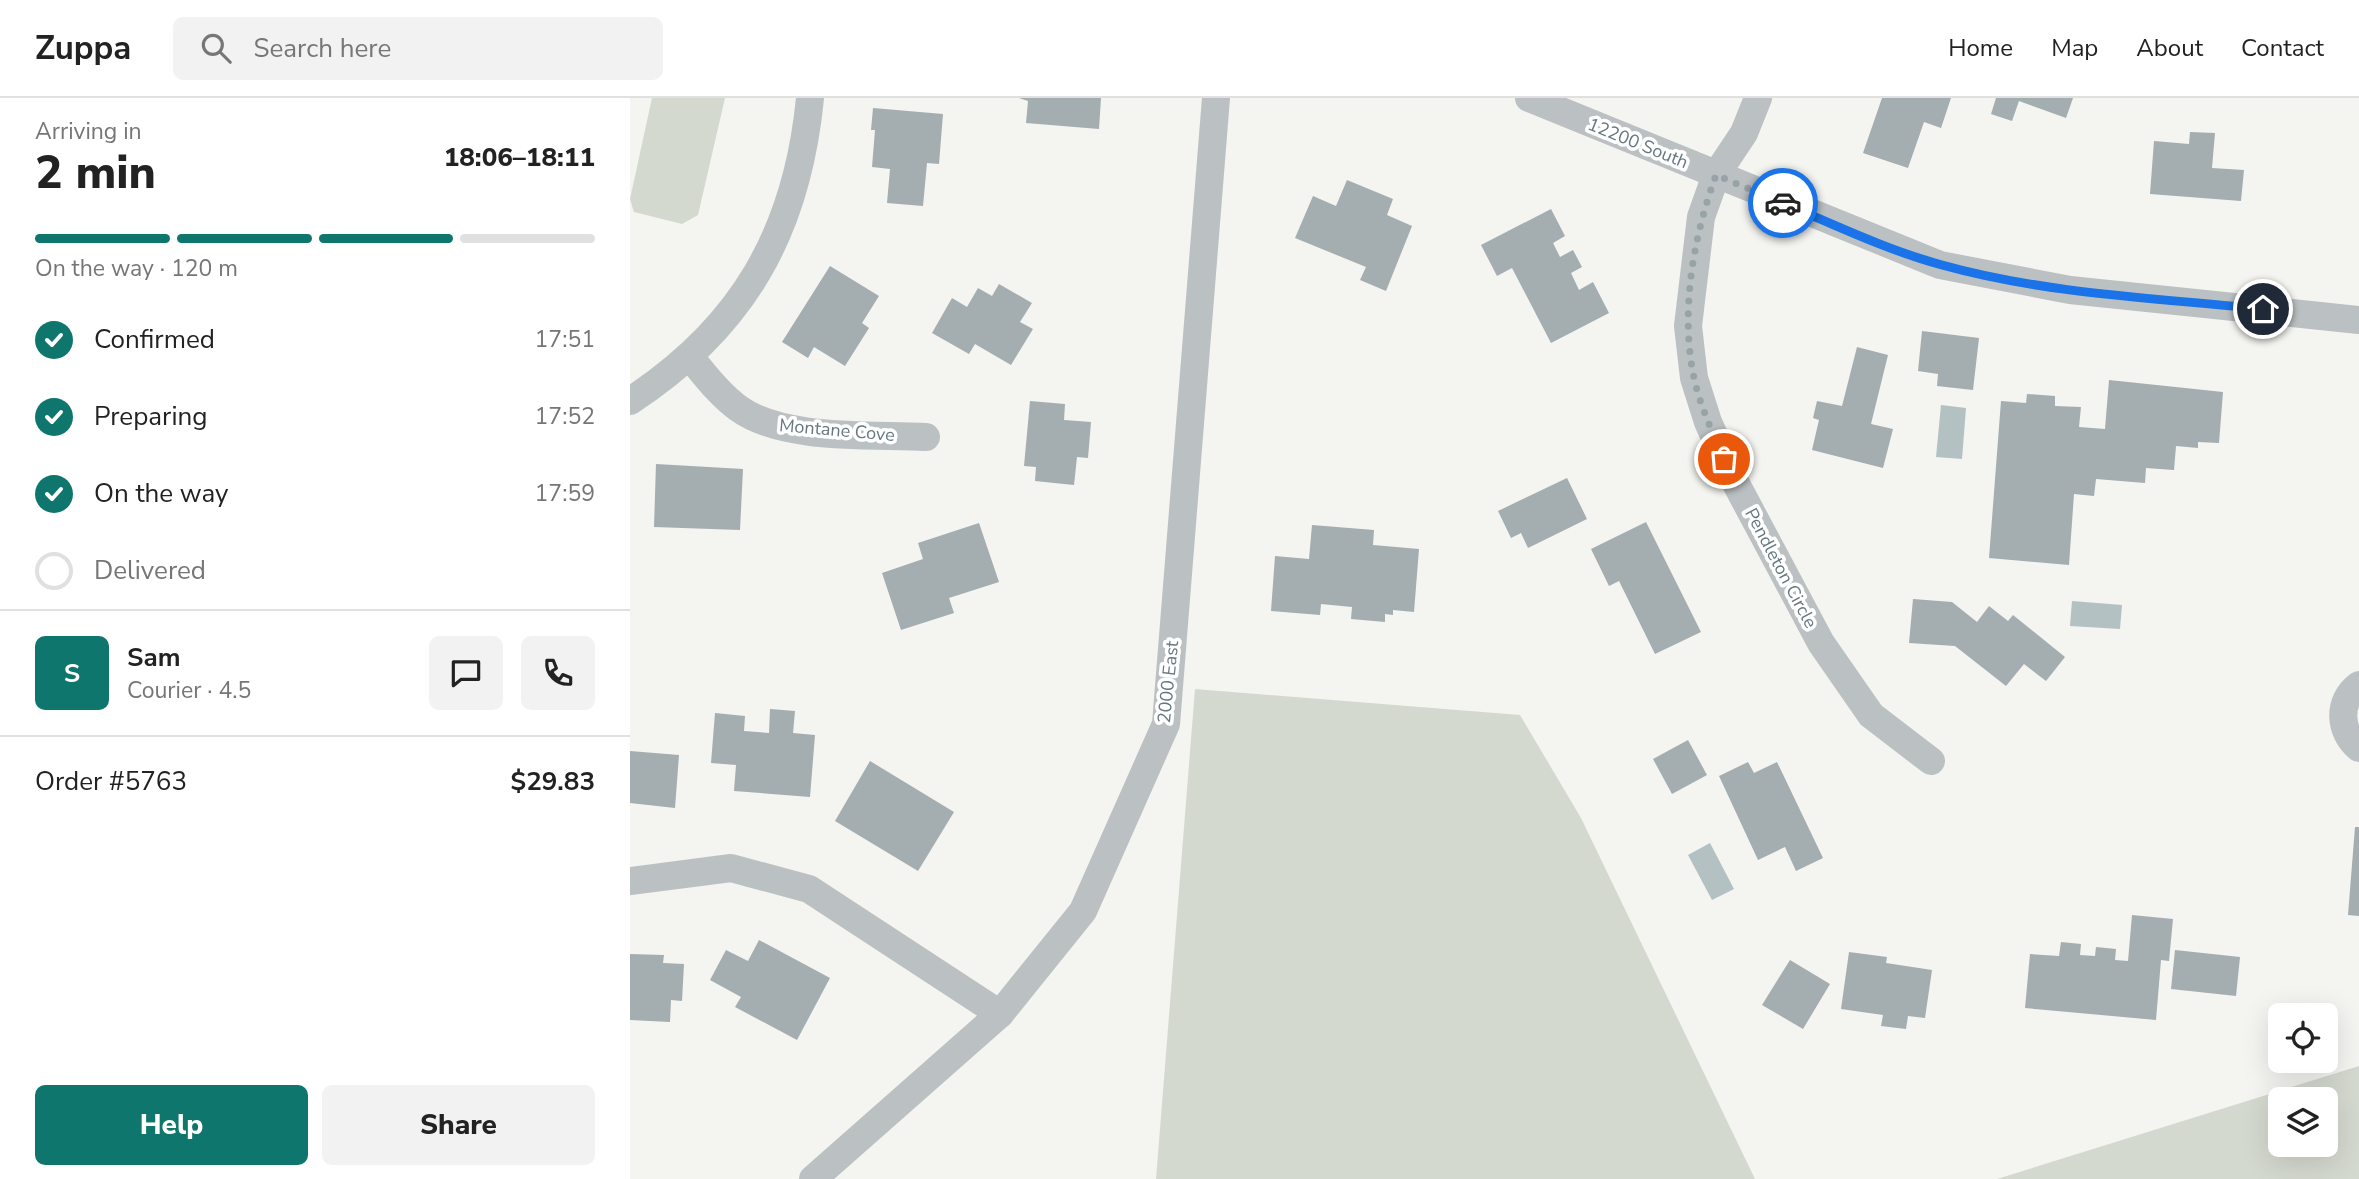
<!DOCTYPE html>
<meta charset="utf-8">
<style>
body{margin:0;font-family:"Nunito Sans",sans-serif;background:#f2f2f2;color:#222;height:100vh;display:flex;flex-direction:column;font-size:26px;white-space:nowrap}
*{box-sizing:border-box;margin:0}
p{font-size:23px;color:#767676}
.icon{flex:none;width:38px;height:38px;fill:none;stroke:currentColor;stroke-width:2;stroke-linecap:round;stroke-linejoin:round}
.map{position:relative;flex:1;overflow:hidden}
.side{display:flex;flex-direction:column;background:#fff;width:630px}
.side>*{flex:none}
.tools{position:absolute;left:1638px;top:905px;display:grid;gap:14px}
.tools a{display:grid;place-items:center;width:70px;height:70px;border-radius:10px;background:#fff;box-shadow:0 7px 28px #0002;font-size:35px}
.pin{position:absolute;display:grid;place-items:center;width:60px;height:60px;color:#fff;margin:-30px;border:4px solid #fff;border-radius:50%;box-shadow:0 2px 7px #0007}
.courier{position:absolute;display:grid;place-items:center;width:70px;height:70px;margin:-35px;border:5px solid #1a73e8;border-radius:50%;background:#fff;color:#222;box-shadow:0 2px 9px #0007}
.head em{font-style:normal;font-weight:800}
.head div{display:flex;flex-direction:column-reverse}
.head{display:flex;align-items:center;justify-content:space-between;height:119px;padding:0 35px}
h1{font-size:46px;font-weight:800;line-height:52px}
.bar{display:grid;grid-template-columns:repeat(4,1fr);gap:10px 7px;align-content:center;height:84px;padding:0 35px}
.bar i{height:9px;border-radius:5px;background:#e0e0e0}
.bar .current{background:#0f766e}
.bar p{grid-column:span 4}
.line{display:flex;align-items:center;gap:18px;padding:0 35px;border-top:2px solid #e0e0e0}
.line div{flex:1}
.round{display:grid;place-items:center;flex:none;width:74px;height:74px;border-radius:10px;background:#f2f2f2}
ol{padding:0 35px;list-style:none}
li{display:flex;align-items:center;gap:21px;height:77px}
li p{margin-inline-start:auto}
li .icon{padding:7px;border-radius:50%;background:#0f766e;color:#fff;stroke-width:4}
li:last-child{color:#767676}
li i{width:38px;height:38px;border:4px solid #e0e0e0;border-radius:50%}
.action{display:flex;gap:14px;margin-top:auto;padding:14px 35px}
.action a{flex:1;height:80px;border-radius:10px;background:#0f766e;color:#fff;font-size:28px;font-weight:800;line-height:80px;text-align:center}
.action a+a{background:#f2f2f2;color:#222}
header{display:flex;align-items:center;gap:42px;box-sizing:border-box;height:98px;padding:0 35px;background:#fff;border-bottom:2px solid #e0e0e0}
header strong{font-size:33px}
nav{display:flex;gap:38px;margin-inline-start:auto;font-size:24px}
.search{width:490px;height:63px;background:#f2f2f2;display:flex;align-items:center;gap:18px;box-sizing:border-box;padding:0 24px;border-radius:10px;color:#767676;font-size:26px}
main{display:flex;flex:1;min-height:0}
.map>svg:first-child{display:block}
.green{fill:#d4d9d0;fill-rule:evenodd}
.water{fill:#b3c1c3}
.building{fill:#a4adb0}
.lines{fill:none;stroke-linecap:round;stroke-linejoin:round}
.minor{stroke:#bbc0c2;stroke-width:28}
.done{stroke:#97a3a7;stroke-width:7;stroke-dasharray:0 12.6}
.route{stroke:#1a73e8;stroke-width:9}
.labels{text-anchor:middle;stroke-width:7;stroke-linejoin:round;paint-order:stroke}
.street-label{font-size:18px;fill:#65787f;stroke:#fff}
</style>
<header>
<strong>Zuppa</strong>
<div class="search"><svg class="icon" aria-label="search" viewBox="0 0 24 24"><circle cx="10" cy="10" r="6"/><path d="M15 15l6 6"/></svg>Search here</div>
<nav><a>Home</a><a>Map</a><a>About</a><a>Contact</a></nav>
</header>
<main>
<section class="side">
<div class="head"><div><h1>2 min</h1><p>Arriving in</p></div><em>18:06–18:11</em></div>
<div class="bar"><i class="current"></i><i class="current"></i><i class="current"></i><i></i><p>On the way · 120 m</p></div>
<ol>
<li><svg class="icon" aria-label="check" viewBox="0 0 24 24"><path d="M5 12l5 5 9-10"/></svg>Confirmed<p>17:51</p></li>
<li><svg class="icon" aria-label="check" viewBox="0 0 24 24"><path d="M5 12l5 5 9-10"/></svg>Preparing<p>17:52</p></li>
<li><svg class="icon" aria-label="check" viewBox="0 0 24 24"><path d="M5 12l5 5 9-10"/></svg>On the way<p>17:59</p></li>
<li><i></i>Delivered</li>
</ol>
<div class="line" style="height:126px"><b class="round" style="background:#0f766e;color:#fff">S</b><div><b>Sam</b><p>Courier · 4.5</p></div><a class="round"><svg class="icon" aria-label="chat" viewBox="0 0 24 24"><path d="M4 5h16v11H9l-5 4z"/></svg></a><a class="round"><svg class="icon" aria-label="phone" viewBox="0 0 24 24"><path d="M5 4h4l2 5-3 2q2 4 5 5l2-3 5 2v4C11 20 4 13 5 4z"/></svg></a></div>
<div class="line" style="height:91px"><div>Order #5763</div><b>$29.83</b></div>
<div class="action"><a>Help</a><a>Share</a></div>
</section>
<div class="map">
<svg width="1729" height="1081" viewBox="0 0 1729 1081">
<rect width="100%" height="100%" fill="#f4f4f0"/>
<g class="green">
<path d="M22 0H95L68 117 52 126 4 114 0 101Z"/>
<path d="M565 591 890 617 951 720 1125 1081H526Z"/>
<path d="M1729 968V1081H1367ZM1696 1001V1046H1650V1001Z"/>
</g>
<g class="water">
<path d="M1311 307 1336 310 1332 361 1306 359Z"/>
<path d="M1442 503 1492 507 1490 531 1440 528Z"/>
<path d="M1080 745 1104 791 1082 802 1058 757Z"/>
</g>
<g class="building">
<path d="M389 0H471L469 31 396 25 398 3Z"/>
<path d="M1252 0H1321L1311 30 1294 24 1278 70 1233 55Z"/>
<path d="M1366 0H1443L1436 20 1389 3 1382 23 1361 16Z"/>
<path d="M243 10 313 16 309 66 297 65 293 108 257 105 260 71 242 69 245 32H241Z"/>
<path d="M1560 34 1585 35 1582 70 1614 72 1611 103 1520 96 1524 43 1559 46Z"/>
<path d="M717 82 763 101 757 117 782 128 756 193 730 182 736 169 665 140 683 98 706 108Z"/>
<path d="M921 111 935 138 923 145 930 159 943 152 952 169 941 175 949 192 963 184 979 215 921 245 882 170 867 178 851 147Z"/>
<path d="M200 168 249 198 232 225 239 230 215 268 184 249 178 260 152 244Z"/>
<path d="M369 186 402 205 390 224 403 231 381 267 345 246 339 256 302 235 322 200 337 209 348 190 362 198Z"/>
<path d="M1292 233 1349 240 1343 292 1307 288 1308 276 1288 273Z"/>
<path d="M1227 249 1258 257 1241 326 1263 331 1253 370 1182 352 1189 322 1183 320 1187 303 1212 308Z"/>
<path d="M1479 282 1593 294 1589 345 1568 344V350L1546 348 1544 372 1516 370 1515 385 1466 381 1464 398 1444 396 1439 467 1359 460 1371 303 1396 305 1397 296 1425 298V308L1451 309 1449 329 1475 331Z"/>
<path d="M400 303 435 306 434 322 461 324 458 360 447 359 444 387 405 383 406 369 394 368Z"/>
<path d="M26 366 113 371 110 432 24 429Z"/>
<path d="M937 380 957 421 898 450 891 435 881 440 868 413Z"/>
<path d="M1016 424 1071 534 1025 556 989 483 979 488 961 451Z"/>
<path d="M349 425 369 484 319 500 324 515 271 532 252 475 293 461 288 445Z"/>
<path d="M682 427 744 432 743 447 789 451 784 514 763 512V517L755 516V524L721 521 722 509 691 506 690 517 641 513 645 458 679 461Z"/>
<path d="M1283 501 1322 504 1347 524 1359 508 1378 523 1383 517 1435 559 1416 583 1394 566 1376 588 1325 548 1279 545Z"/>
<path d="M140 611 165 613 163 635 185 637 180 699 104 693 106 667 81 665 85 615 115 618 114 633 139 635Z"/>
<path d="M1058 642 1077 677 1042 696 1023 661Z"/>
<path d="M0 653 49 657 45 710 0 705Z"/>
<path d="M240 663 324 714 288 773 205 723Z"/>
<path d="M1118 664 1124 675 1147 664 1193 760 1166 773 1155 749 1128 762 1089 678Z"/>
<path d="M1725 729H1729V818L1718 817Z"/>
<path d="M1502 817 1543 821 1539 863 1531 862 1526 922 1395 910 1400 856 1429 858 1431 844 1451 846 1450 857 1465 858 1466 849 1486 851 1485 862 1498 863Z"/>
<path d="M129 842 200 880 167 942 105 909 111 899 80 882 96 852 118 863Z"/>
<path d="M1545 852 1610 859 1606 898 1541 891Z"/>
<path d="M1219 854 1257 859 1256 865 1302 872 1295 920 1278 918 1276 931 1251 928 1253 917 1211 911Z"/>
<path d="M0 856 34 857 33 865 54 866 52 903 41 902 40 924 0 922Z"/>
<path d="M1160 862 1200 886 1173 931 1132 907Z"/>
</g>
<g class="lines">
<g class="minor">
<path d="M899 0 1310 167 1440 192 1729 222"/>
<path d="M1128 0 1114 35 1086 77 1071 119 1058 228 1064 280 1078 324 1103 380 1191 545 1241 617 1301 663"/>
<path d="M60 259C75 277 89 296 108 310 153 343 242 336 296 339"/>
<path d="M0 303C113 229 167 134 180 0"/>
<path d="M1729 587C1707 603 1709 634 1729 650"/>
<path d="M0 783 101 770 179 791 370 916"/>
<path d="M183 1081 370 916 453 813 536 626 586 0"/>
</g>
</g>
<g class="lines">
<path class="done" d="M1094 361C1083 335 1070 308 1064 280 1050 214 1063 140 1086 77L1153 105"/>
<path class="route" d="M1153 105C1205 127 1257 152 1312 167 1416 196 1526 200 1633 211"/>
</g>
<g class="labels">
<g class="street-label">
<text transform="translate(1008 45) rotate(22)" y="6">12200 South</text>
<text transform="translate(207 332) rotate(5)" y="6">Montane Cove</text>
<text transform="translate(1151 470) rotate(62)" y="6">Pendleton Circle</text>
<text transform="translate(538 584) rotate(-84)" y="6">2000 East</text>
</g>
</g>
</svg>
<div class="tools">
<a><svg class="icon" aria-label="locate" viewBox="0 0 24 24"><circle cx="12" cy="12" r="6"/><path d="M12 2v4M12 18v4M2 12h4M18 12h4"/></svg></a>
<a><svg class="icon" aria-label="layers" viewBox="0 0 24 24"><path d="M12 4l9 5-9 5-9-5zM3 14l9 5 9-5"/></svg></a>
</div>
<div class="pin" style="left:1094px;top:361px;background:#ea580c"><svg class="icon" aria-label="bag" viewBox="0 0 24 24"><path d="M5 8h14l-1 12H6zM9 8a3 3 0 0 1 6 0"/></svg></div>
<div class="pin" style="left:1633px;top:211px;background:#1f2937"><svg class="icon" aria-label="home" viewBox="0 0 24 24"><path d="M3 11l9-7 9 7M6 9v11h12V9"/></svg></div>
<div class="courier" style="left:1153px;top:105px"><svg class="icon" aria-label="car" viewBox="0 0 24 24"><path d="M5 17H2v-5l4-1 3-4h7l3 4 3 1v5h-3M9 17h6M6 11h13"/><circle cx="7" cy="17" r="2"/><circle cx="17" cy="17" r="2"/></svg></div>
</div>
</main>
